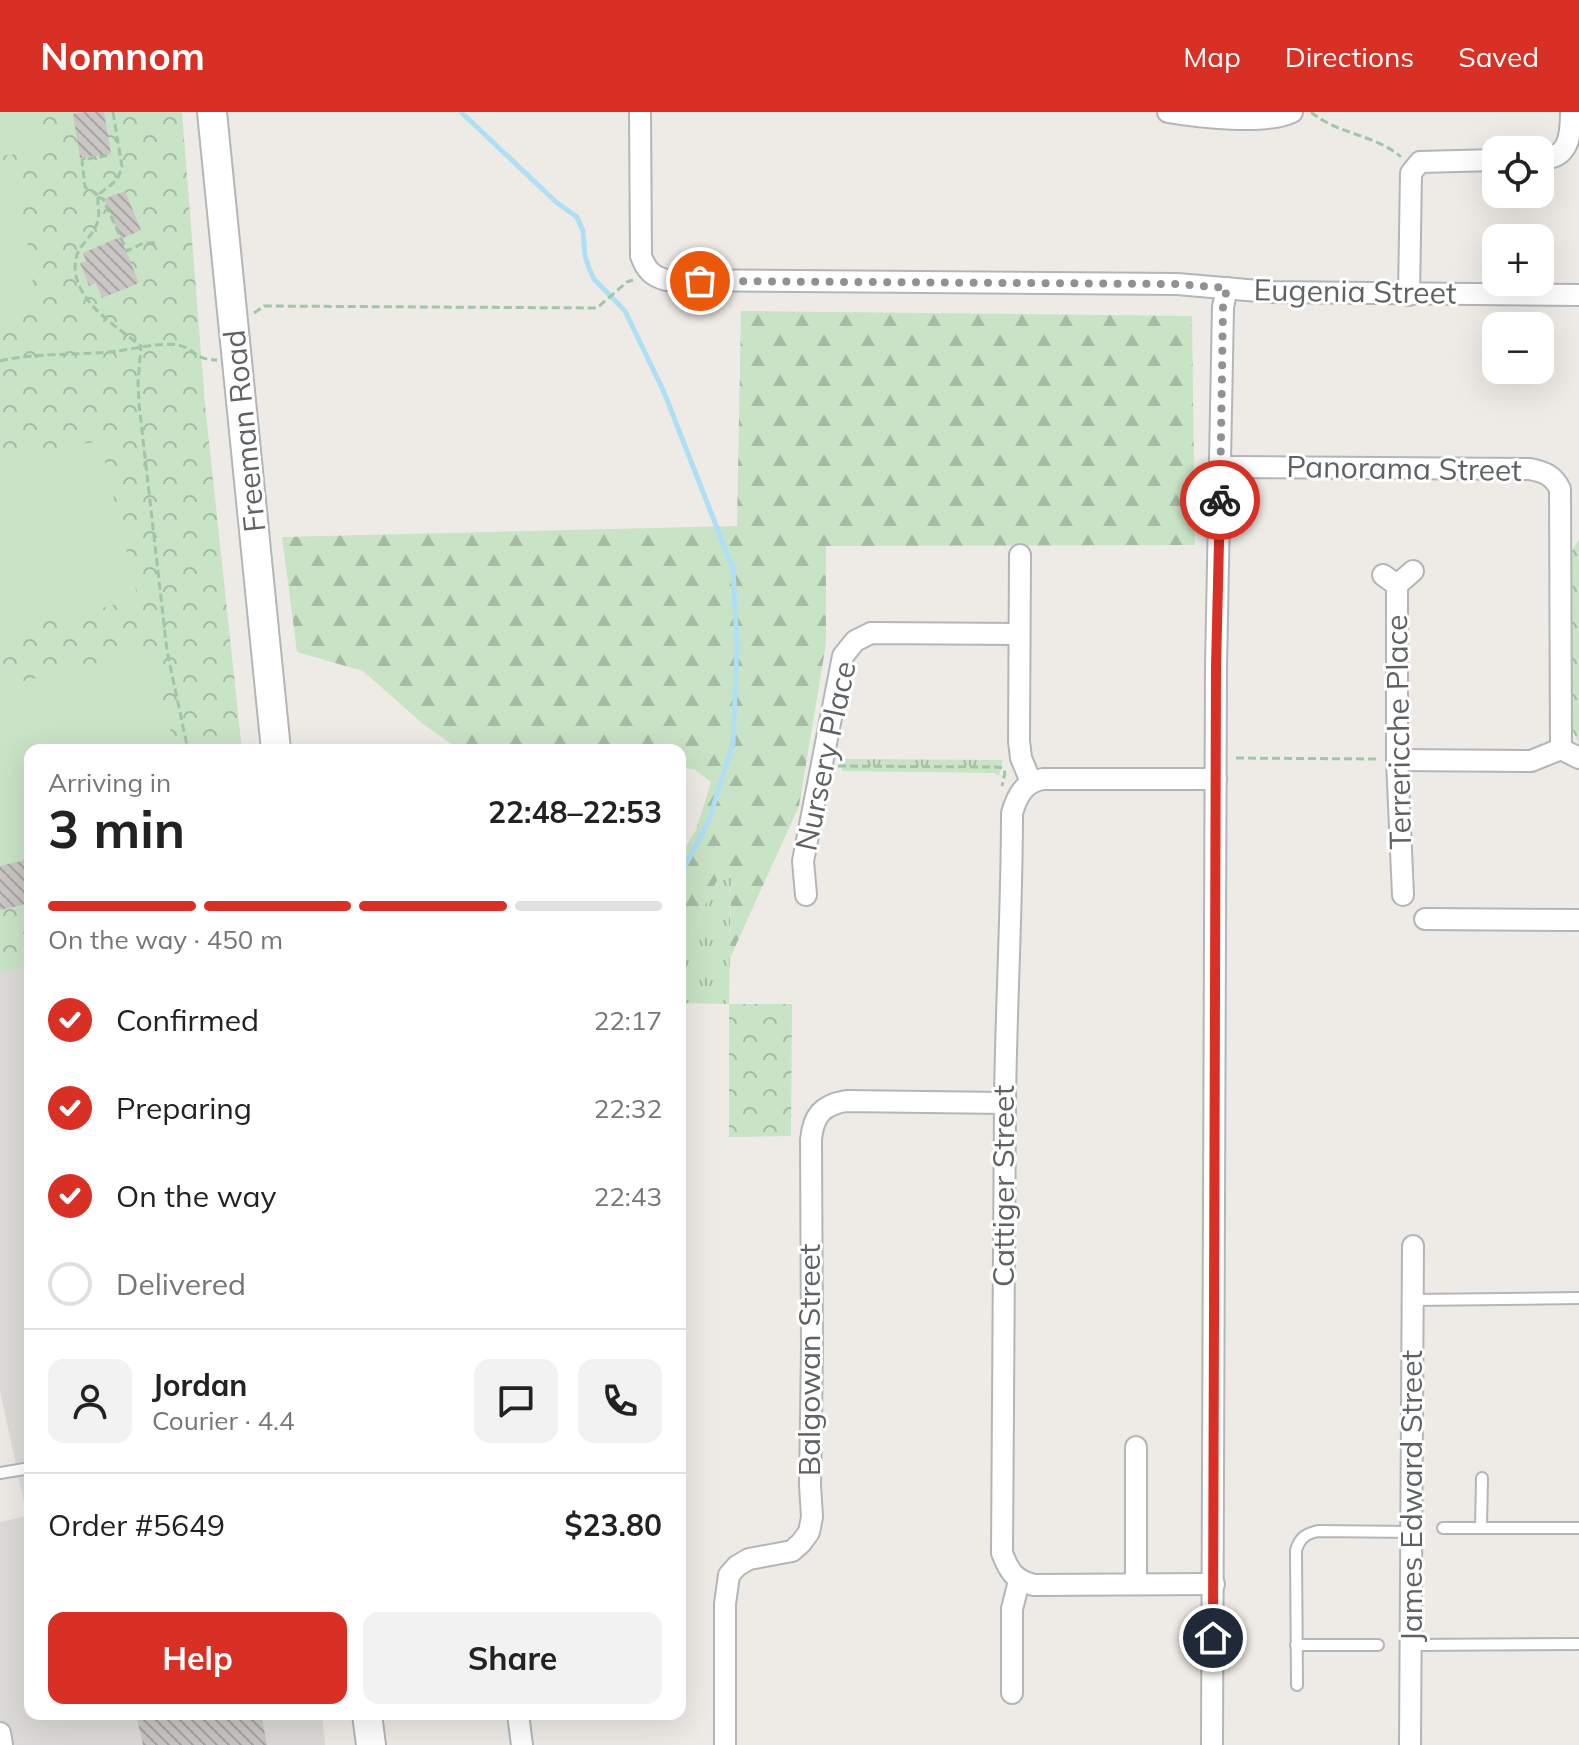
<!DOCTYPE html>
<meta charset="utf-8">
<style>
body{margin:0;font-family:Mulish,sans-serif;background:#f2f2f2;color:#222;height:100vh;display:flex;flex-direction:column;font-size:30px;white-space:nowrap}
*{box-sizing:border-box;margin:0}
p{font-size:26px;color:#767676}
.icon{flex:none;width:44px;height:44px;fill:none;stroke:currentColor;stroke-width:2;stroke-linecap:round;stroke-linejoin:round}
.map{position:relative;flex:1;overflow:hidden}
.sheet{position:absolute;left:24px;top:632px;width:662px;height:976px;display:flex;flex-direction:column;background:#fff;border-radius:16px;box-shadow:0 8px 32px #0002}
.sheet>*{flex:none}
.fabs{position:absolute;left:1482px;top:24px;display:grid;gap:16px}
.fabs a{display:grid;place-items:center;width:72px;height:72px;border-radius:16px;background:#fff;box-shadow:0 8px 32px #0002;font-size:40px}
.pin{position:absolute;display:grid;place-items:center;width:68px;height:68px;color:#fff;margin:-34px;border:4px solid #fff;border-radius:50%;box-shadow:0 2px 8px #0007}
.courier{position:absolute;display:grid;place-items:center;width:80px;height:80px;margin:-40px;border:6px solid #d93025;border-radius:50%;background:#fff;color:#222;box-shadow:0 2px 10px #0007}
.overview em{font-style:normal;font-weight:700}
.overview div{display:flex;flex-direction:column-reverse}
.overview{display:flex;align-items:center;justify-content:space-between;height:136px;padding:0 24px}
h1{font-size:52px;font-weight:700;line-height:60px}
.bar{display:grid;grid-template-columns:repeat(4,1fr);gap:12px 8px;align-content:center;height:96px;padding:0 24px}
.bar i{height:10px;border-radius:6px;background:#e0e0e0}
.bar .active{background:#d93025}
.bar p{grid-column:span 4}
.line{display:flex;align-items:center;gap:20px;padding:0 24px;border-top:2px solid #e0e0e0}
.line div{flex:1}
.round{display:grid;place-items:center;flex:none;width:84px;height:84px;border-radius:16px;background:#f2f2f2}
ol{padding:0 24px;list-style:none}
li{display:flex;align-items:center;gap:24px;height:88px}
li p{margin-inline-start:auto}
li .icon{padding:8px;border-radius:50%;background:#d93025;color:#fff;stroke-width:4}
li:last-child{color:#767676}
li i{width:44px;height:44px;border:4px solid #e0e0e0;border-radius:50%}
.primary-button{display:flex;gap:16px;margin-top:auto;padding:16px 24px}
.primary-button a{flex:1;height:92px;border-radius:16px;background:#d93025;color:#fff;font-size:32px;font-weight:700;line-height:92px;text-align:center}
.primary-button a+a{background:#f2f2f2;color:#222}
header{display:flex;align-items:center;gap:48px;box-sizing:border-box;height:112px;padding:0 40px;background:#d93025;color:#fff}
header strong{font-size:38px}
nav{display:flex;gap:44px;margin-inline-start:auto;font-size:28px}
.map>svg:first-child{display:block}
.industrial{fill:#dddbd8}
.grass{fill:url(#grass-tufts)}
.forest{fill:url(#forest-firs)}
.park{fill:url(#park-crowns)}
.garden{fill:#c9e3c6}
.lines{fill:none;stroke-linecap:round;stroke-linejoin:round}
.stream{stroke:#afdff5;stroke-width:5}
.building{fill:url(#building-back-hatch)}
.lane-casing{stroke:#b3b6b9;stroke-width:14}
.street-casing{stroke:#b3b6b9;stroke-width:24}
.secondary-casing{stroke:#b2b6b9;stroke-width:32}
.path{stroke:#a1c5a7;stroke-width:3;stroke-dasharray:8 4;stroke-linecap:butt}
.lane{stroke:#fff;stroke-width:10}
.street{stroke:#fff;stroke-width:20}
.secondary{stroke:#fff;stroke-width:28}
.done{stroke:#909292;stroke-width:8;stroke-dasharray:0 14.4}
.route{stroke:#d93025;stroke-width:10}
.labels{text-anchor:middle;stroke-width:6;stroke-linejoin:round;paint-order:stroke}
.street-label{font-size:30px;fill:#5e6265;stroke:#fff}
</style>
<header>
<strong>Nomnom</strong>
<nav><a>Map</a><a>Directions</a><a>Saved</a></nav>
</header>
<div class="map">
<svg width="1579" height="1633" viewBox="0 0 1579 1633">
<defs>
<pattern id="grass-tufts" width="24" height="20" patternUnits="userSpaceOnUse" patternTransform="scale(2)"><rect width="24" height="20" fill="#c9e3c6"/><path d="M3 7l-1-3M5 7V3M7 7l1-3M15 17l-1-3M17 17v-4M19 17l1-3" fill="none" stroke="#a6bba4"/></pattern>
<pattern id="forest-firs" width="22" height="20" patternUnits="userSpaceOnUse" patternTransform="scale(2)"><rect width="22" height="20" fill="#c9e3c6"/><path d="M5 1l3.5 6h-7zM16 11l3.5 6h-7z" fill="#a6bba4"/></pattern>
<pattern id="park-crowns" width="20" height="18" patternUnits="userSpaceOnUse" patternTransform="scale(2)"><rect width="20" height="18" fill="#c9e3c6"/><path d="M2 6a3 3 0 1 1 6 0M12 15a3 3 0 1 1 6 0" fill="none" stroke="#a6bba4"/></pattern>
<pattern id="building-back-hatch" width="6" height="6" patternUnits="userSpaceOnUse" patternTransform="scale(2)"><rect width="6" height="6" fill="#cac6c3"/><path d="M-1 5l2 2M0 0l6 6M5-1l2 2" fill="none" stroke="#a7a4a2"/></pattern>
</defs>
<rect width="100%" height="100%" fill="#eeebe6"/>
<path class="industrial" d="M30 853V1602H322L325 1633H0V1410L27 1404 0 1279V861Z"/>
<g class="grass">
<path d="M842 647 1003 648 999 664 994 661 842 659Z"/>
<path d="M722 758 731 762 729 892 680 891V845Z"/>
</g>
<path class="forest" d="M741 199 1192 204 1195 433 826 434V532L799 694 730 846 731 762 722 758 680 845V744L696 718 711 670 694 657 680 656V638H460L423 612 363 559 297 540 282 425 737 414Z"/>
<g class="park">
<path d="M0 0H182L205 292 242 638H30V853L0 861Z"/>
<path d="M1579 409V632L1569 611V444L1579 427Z"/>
<path d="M729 892H792L791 1024 729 1025Z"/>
</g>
<g class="garden">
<path d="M0 0H39L44 39 0 44Z"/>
<path d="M18 65 37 202 0 207V67Z"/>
<path d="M100 328 138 487 0 521V353Z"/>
<path d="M151 538 175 638H30V730L0 738V575Z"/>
</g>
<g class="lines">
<path class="stream" d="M461 0 556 90 577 105 583 119 585 144 589 156 594 167 625 199 664 280 733 457 737 533 733 631 709 708 680 764"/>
</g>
<g class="building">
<path d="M86 0H104L111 42 80 46 73 2Z"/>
<path d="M125 79 141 118 121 127 104 87Z"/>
<path d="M120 125 139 171 102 186 96 171 89 174 80 151 86 149 83 141Z"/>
<path d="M30 747V791L0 798V754Z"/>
<path d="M136 1602H261L267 1633H143Z"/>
</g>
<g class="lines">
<defs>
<g id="lane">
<path d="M1412 1188 1579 1186"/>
<path d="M0 1361 30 1356"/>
<path d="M1443 1416H1579"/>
<path d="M1481 1416 1482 1366"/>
<path d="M1296 1533H1378"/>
<path d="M1411 1533 1579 1532"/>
<path d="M1297 1573 1296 1438C1300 1426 1305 1422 1318 1419L1412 1420"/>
</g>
<g id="street">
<path d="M640 0 641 144C646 158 652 164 666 168L1177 172 1270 180 1579 183"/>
<path d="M1168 0C1197 5 1266 13 1292 0"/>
<path d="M1540 47C1569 47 1571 24 1571 0"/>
<path d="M1409 183 1411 61 1420 50 1496 48"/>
<path d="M1220 355 1530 357C1544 360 1553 363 1560 377L1561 637"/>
<path d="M1020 443 1019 629 1021 646 1031 670"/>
<path d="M1383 463 1397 473V648L1403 783"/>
<path d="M1397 473 1413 459"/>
<path d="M1397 648 1531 649 1561 637 1579 646"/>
<path d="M806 783 803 749 843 544 855 529 871 521 1018 522"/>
<path d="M1425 807 1579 808"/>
<path d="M1136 1335V1472"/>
<path d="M1214 1472 1034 1473C1014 1468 1009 1459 1002 1441 1003 1291 1003 1141 1005 992 1006 895 1012 798 1012 701 1017 684 1024 670 1043 667H1216"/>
<path d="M1012 1581V1497L1019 1469"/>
<path d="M518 1602 522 1633"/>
<path d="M0 1621 2 1633"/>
<path d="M725 1633V1492L729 1463 737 1454 749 1447 792 1439 801 1431 809 1420 812 1405 810 1373 812 1237 811 1028C813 1004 822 993 846 989L1005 991"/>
<path d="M1212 1633 1216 555 1223 195 1227 176"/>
<path d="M1410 1633 1413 1134"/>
</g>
<g id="secondary">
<path d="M212 0 276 638"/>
<path d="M367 1602 371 1633"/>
</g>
</defs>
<use href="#lane" class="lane-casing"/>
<use href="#street" class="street-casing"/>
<use href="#secondary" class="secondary-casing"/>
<g class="path">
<path d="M113 0 122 55 117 68 98 83C97 91 100 100 98 108 95 123 79 132 76 146 68 186 116 214 141 234L138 270 139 292 167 539 188 638"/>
<path d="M1311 0C1338 23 1375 22 1401 45"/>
<path d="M98 83 85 75 82 48 110 43"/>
<path d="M98 85 103 87 127 139 141 132 158 130"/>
<path d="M254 201 264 194 597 196 627 170 633 168"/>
<path d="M0 249C38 240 78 244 117 239 135 237 160 230 178 233 194 236 194 248 217 248"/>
<path d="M1236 646 1377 647"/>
<path d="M838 654 997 655 1003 656 1005 661 1002 674"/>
</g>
<use href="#lane" class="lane"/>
<use href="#street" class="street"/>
<use href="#secondary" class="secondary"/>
</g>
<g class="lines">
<path class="done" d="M700 169 1177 172 1227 176 1223 195 1220 388"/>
<path class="route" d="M1213 1526 1216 555 1220 388"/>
</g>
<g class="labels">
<g class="street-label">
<text transform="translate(1355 180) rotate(1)" y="10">Eugenia Street</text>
<text transform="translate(245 319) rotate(-96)" y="10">Freeman Road</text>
<text transform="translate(1404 357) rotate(1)" y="10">Panorama Street</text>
<text transform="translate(1399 620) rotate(-91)" y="10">Terrericche Place</text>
<text transform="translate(826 644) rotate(-78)" y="10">Nursery Place</text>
<text transform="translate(1004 1074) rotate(-90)" y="10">Cattiger Street</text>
<text transform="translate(810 1248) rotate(-90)" y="10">Balgowan Street</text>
<text transform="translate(1412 1384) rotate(-90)" y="10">James Edward Street</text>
</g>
</g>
</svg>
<div class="fabs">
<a><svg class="icon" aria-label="locate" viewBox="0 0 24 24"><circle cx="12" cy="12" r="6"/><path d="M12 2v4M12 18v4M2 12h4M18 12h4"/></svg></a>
<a>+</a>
<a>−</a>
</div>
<div class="pin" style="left:700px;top:169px;background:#ea580c"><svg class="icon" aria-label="bag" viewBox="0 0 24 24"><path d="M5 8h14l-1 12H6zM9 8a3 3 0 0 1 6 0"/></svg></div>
<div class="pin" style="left:1213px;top:1526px;background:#1f2937"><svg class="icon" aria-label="home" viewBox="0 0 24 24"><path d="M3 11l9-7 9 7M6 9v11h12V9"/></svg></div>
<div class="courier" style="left:1220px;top:388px"><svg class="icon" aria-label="bike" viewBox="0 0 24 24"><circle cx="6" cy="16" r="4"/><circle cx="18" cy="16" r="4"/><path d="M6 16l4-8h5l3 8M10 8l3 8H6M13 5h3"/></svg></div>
<section class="sheet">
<div class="overview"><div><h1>3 min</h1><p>Arriving in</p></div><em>22:48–22:53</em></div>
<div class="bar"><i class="active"></i><i class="active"></i><i class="active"></i><i></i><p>On the way · 450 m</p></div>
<ol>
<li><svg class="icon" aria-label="check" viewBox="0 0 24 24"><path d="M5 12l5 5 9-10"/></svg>Confirmed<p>22:17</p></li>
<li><svg class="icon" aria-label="check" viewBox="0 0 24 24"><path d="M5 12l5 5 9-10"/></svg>Preparing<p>22:32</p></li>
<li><svg class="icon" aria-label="check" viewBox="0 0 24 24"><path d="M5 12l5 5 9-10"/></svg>On the way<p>22:43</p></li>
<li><i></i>Delivered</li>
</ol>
<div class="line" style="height:144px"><a class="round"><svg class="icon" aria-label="person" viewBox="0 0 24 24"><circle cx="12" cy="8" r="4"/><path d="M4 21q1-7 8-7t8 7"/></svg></a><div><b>Jordan</b><p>Courier · 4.4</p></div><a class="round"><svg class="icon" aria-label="chat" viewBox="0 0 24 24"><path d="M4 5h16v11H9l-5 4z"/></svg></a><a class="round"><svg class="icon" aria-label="phone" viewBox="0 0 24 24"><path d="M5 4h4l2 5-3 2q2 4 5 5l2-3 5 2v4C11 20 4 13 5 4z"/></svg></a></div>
<div class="line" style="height:104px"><div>Order #5649</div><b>$23.80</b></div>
<div class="primary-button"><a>Help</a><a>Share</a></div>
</section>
</div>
